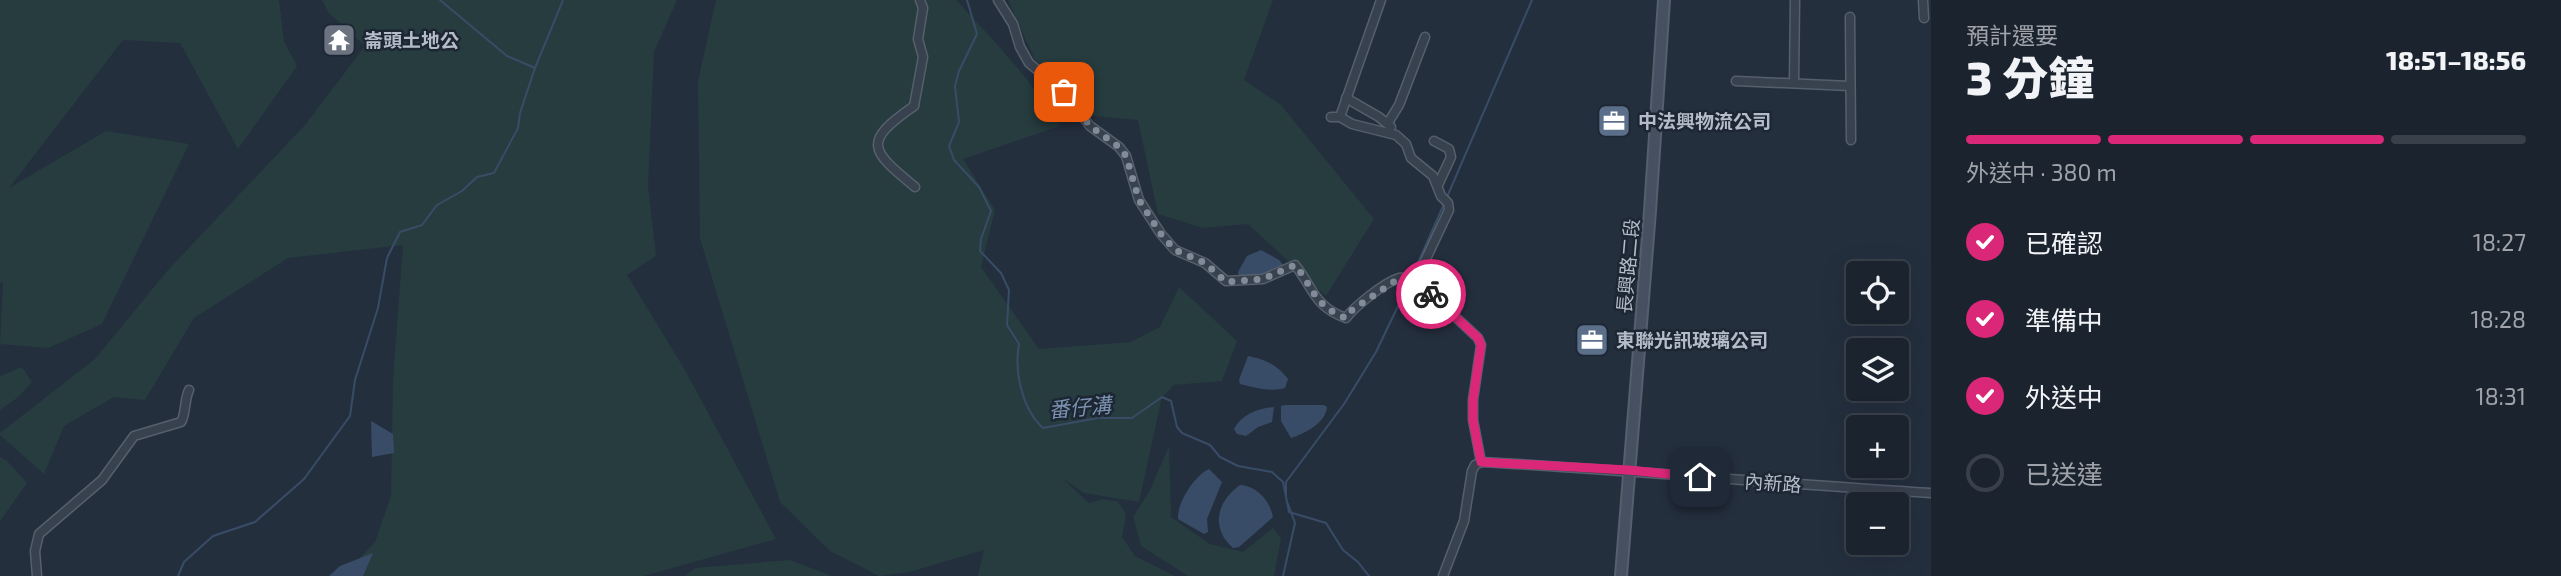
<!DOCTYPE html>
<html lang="zh-TW">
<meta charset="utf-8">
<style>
body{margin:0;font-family:"Exo 2","Noto Sans TC",sans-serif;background:#242b36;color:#f1f3f6;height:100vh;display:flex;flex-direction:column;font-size:26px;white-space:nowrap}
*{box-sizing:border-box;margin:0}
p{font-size:23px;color:#a0a4aa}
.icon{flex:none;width:38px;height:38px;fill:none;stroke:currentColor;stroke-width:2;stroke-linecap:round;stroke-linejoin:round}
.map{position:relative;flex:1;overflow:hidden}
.details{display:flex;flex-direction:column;background:#1b232e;width:630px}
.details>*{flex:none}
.buttons{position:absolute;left:1846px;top:261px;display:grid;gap:14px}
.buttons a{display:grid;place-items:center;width:63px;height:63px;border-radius:7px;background:#1b232e;box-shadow:0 7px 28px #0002,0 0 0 2px #39404a;font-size:35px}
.pin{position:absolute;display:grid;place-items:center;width:60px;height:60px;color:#fff;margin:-30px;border-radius:14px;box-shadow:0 4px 10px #0006}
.courier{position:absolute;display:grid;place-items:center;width:70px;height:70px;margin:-35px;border:5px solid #db2777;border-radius:50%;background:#fff;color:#222;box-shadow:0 2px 9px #0007}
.headline em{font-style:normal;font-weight:800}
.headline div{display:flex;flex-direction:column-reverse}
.headline{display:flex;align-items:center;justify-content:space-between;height:119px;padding:0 35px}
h1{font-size:46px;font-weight:800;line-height:52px}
.bar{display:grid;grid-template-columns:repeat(4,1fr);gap:10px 7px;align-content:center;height:84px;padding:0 35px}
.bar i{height:9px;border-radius:5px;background:#39404a}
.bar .on{background:#db2777}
.bar p{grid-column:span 4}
ol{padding:0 35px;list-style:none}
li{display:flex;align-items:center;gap:21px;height:77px}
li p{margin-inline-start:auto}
li .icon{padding:7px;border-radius:50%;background:#db2777;color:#fff;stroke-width:4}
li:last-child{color:#a0a4aa}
li i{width:38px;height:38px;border:4px solid #39404a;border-radius:50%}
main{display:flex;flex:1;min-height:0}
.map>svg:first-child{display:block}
.green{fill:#263c3f}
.water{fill:#394c67}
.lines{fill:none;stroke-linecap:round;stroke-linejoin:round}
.stream{stroke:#394c67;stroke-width:2}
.street-casing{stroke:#565f6c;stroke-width:11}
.secondary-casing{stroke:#565f6c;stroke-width:14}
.street{stroke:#38414e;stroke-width:8}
.secondary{stroke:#465061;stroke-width:10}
.done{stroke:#828b98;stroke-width:7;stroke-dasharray:0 12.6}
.route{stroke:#db2777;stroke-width:9}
.labels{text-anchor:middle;stroke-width:5;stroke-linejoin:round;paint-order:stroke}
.poi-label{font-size:19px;font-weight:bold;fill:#b4bcc9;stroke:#1d2633;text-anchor:start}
.street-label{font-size:19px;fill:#b4bcc9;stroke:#1d2633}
.water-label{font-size:21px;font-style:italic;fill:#7c92b1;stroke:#1d2633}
</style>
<main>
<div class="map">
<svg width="1931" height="576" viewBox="0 0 1931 576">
<rect width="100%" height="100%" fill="#242f3e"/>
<g class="green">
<path d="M0 0H279L284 41 297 66 238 149 180 43 123 40 9 188 106 131 189 144 102 324 48 348 0 344 3 282 0 283Z"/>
<path d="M322 0H677L654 52 648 186 656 256 627 275 685 370 776 539 644 576H342L375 542 391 496 393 379 403 245 288 258 194 318 145 400 114 397 64 426 44 474 0 435V433L95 359 168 270 305 125 365 46 329 13Z"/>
<path d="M716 0H956C994 40 1030 79 1060 126L963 159 995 210 981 267 1039 349 1131 342 1160 327 1179 287 1237 341 1222 381 1174 385 1162 397 1139 502 1084 493 1062 478 1089 503 1104 499 1118 502 1126 514 1122 537 1135 556 1175 576H978L984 550 909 572 879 576 830 551 780 502 700 238 698 81Z"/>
<path d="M1008 0H1273L1244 80 1281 105 1374 219 1326 296 1248 224 1203 228 1158 214 1138 120 1094 116 1034 58Z"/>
<path d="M22 367 32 382 17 398 0 410V376Z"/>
<path d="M1169 446 1171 517 1210 544 1243 552 1273 528 1281 538 1274 576H1188L1141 546 1133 517 1150 490Z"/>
<path d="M0 457 7 461 27 483 0 521Z"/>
<path d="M790 560 832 576H685L695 568Z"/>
</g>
<g class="water">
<path d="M1261 250 1279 260 1284 266 1263 274 1239 278 1238 272 1247 256Z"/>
<path d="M1248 356C1266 360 1276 364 1288 379L1285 388C1271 392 1255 388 1240 384L1239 380Z"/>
<path d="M1285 405H1324L1327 407C1325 424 1305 433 1291 438L1281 421V406Z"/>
<path d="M1274 407 1272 422 1258 427 1246 436 1237 434 1234 429C1242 414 1258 408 1274 407Z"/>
<path d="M371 421 393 434 394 453 372 457Z"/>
<path d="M1209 469 1222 482 1207 519 1208 532 1204 534 1178 519C1177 503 1194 476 1209 469Z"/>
<path d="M1240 485C1257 486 1270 501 1273 517L1239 547 1233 548C1210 528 1217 501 1240 485Z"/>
<path d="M373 553 363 576H329L340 566Z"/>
</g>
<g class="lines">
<g class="stream">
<path d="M440 0 507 56 535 68"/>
<path d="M967 0 977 34 959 71 955 86 959 122 949 146 954 160 979 187 991 211 981 239 980 251 1001 273 1009 290 1007 325 1019 344C1014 371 1022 409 1043 428L1098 418H1132L1162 397 1171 401 1177 427 1182 433 1210 445 1220 457 1238 466 1272 472 1283 482 1289 512 1326 523 1343 550 1358 562 1369 576"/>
<path d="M1447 197 1532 0"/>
<path d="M1412 276 1444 204"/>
<path d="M1286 495V482L1344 404 1376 352 1410 281"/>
<path d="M178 576 184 562 213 536 255 522 304 479 350 416 355 380 378 308 387 258 400 232 422 225 437 205 462 191 477 177 494 173 518 128 520 113 535 68 563 0"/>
<path d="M1283 576 1295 523 1288 504"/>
</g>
<defs>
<g id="street">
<path d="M998 0 1013 24 1020 47 1029 63 1064 92 1090 126 1119 147 1126 156 1139 200 1161 234 1175 250 1205 263 1226 281 1263 279 1295 265C1313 287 1314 307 1346 318 1355 306 1385 282 1399 278 1404 277 1410 279 1416 280"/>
<path d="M1923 0 1924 18"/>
<path d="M1850 17 1851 140"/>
<path d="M1736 81 1850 86"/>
<path d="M1794 83 1795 0"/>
<path d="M1346 98 1379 117 1391 127"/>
<path d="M1331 117H1340L1352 124 1396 135 1406 144 1411 158 1433 176 1441 196 1448 203 1449 210 1416 280 1478 338 1481 345 1473 400V420L1481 462C1631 470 1781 484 1931 493"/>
<path d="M1340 117 1381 0"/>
<path d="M1388 123 1399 105 1425 37"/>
<path d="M1434 141 1449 149 1451 157 1438 185"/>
<path d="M915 187C870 150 862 142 914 106L923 57 918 39 923 8 920 0"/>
<path d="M37 576 35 551 39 534 102 480 134 436 181 422C186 414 184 401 189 390"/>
<path d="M1443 576 1464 521 1472 471 1475 465 1481 462"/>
</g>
<path id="secondary" d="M1621 576 1650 211 1664 0"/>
</defs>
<use href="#street" class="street-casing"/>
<use href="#secondary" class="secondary-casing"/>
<use href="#street" class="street"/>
<use href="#secondary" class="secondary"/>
</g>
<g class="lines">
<path class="done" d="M1064 92 1090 126 1119 147 1126 156 1139 200 1161 234 1175 250 1205 263 1226 282 1263 279 1295 265C1313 287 1314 306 1346 318L1352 310 1401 277 1416 280 1431 294"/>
<path class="route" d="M1431 294 1478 338 1481 345 1473 400V420L1481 462 1628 470 1700 477"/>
</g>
<defs>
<symbol id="temple-square" viewBox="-11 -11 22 22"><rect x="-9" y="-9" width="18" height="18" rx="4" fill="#6b7280" stroke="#1d2633"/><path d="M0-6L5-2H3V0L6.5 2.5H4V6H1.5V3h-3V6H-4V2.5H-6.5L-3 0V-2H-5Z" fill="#fff"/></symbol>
<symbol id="office-square" viewBox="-11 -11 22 22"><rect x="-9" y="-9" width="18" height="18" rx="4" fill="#5c6f8a" stroke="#1d2633"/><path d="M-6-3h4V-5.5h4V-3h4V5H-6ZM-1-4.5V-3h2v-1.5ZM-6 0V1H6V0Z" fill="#fff"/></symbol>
</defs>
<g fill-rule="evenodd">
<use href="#temple-square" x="320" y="21" width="38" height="38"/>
<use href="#office-square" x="1595" y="102" width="38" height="38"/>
<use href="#office-square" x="1573" y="321" width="38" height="38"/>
</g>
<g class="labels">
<g class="poi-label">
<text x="364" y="47">崙頭土地公</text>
<text x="1638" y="128">中法興物流公司</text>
<text x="1616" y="347">東聯光訊玻璃公司</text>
</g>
<g class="street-label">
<text transform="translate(1628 266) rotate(-85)" y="7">長興路二段</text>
<text transform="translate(1773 483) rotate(4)" y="7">內新路</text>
</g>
<g class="water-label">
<text transform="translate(1080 408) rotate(-5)" y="7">番仔溝</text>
</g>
</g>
</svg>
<div class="buttons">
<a><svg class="icon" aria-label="locate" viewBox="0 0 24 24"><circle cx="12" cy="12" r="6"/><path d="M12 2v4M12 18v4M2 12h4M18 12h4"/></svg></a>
<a><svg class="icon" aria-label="layers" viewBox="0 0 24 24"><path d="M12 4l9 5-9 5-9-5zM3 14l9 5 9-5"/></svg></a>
<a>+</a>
<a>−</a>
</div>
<div class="pin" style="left:1064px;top:92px;background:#ea580c"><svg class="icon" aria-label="bag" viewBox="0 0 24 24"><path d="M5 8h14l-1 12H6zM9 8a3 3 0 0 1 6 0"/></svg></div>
<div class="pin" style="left:1700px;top:477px;background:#1f2937"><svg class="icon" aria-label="home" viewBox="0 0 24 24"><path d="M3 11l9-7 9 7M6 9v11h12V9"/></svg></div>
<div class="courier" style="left:1431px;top:294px"><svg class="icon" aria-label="bike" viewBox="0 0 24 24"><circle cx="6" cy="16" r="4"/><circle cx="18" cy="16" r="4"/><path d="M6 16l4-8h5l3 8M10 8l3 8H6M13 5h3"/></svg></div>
</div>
<section class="details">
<div class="headline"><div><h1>3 分鐘</h1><p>預計還要</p></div><em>18:51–18:56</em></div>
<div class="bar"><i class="on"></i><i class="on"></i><i class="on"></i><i></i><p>外送中 · 380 m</p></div>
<ol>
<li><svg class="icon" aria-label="check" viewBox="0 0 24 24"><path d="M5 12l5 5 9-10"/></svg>已確認<p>18:27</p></li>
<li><svg class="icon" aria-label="check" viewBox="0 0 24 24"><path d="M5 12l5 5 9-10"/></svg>準備中<p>18:28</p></li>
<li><svg class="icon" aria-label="check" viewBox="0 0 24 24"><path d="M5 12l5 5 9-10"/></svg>外送中<p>18:31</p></li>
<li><i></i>已送達</li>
</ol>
</section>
</main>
